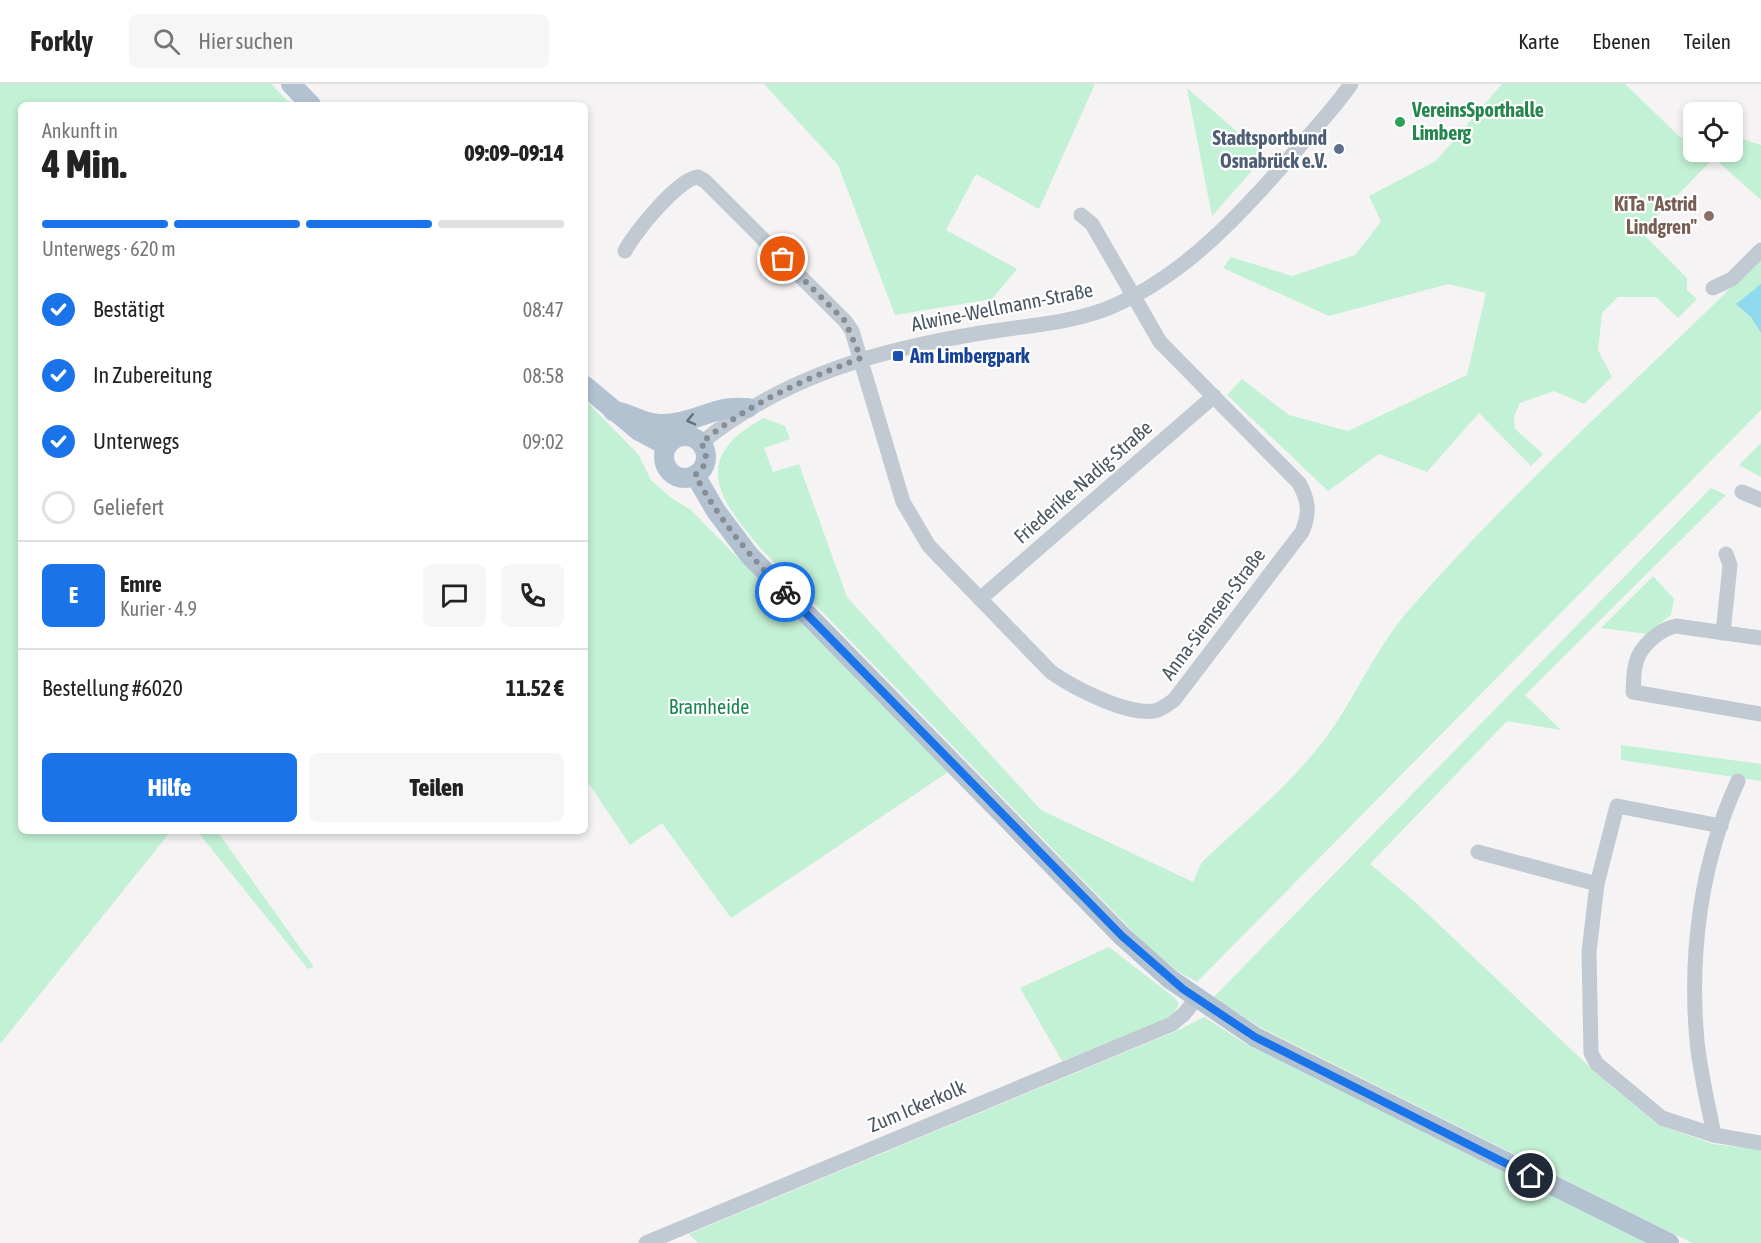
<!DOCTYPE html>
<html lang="de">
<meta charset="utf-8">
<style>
body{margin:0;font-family:"Asap Condensed",sans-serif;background:#f6f6f6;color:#222;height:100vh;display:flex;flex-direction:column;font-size:22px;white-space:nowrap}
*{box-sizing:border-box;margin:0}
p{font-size:20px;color:#767676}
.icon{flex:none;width:33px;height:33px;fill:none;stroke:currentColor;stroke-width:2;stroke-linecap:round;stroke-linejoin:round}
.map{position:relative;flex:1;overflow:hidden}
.side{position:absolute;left:18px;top:18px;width:570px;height:732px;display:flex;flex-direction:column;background:#fff;border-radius:9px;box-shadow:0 3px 9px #0003}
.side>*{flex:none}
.controls{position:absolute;left:1683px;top:18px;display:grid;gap:12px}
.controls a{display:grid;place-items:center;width:60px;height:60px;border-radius:9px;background:#fff;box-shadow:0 3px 9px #0003;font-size:30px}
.pin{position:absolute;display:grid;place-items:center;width:51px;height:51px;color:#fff;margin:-26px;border:3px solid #fff;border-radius:50%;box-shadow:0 2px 6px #0007}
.courier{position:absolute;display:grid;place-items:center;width:60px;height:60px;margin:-30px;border:4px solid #1a73e8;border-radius:50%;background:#fff;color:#222;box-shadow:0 2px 8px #0007}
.headline em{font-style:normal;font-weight:800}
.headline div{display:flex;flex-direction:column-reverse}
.headline{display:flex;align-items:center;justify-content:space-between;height:102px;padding:0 24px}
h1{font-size:39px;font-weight:800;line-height:45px}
.bar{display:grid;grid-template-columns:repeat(4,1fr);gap:9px 6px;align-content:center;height:72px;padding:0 24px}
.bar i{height:8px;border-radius:4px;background:#e0e0e0}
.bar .active{background:#1a73e8}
.bar p{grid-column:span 4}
.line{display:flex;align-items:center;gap:15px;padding:0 24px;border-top:2px solid #e0e0e0}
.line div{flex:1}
.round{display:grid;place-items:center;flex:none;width:63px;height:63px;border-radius:9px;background:#f6f6f6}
ol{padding:0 24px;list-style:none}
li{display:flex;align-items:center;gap:18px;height:66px}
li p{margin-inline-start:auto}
li .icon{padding:6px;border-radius:50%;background:#1a73e8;color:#fff;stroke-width:4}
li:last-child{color:#767676}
li i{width:33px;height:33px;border:3px solid #e0e0e0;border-radius:50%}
.button{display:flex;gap:12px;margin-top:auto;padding:12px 24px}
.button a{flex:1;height:69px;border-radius:9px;background:#1a73e8;color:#fff;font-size:24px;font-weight:800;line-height:69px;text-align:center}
.button a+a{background:#f6f6f6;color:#222}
header{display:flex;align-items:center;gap:36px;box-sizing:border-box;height:84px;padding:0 30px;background:#fff;border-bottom:2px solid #e0e0e0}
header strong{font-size:28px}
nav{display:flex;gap:33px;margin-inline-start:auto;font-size:21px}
.search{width:420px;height:54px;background:#f6f6f6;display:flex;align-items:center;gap:15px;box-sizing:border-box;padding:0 21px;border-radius:9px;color:#767676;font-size:22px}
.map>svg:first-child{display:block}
.green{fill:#c3f1d5}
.water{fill:#90daee}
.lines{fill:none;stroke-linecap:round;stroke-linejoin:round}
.minor{stroke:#c1cad2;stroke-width:15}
.major{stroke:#b3c2d1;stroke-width:20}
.oneway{stroke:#64717d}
.done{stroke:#868d94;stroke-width:6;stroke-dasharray:0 10.8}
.route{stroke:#1a73e8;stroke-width:8}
.leisure-dot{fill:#2e9e5b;stroke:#fff;stroke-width:2}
.service-dot{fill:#5c6f8a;stroke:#fff;stroke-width:2}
.education-dot{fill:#8d6e63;stroke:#fff;stroke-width:2}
.transit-dot{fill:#1a4fb4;stroke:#fff;stroke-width:2}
.labels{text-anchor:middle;stroke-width:4.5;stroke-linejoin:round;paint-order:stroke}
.leisure-label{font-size:20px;font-weight:bold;fill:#27864d;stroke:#fff;text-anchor:start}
.service-label{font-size:20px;font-weight:bold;fill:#4e5e75;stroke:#fff;text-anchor:end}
.education-label{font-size:20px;font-weight:bold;fill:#785e54;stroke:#fff;text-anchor:end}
.street-label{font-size:20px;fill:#4a5661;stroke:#fff}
.transit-label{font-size:20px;font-weight:bold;fill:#164399;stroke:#fff;text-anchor:start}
.park-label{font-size:20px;fill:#17864f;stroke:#fff}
</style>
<header>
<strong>Forkly</strong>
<div class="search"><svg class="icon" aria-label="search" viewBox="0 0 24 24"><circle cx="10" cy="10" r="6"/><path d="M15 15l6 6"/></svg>Hier suchen</div>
<nav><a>Karte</a><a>Ebenen</a><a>Teilen</a></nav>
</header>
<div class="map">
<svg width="1761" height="1159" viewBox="0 0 1761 1159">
<rect width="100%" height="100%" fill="#f5f3f3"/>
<g class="green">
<path d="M0 0H271L292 21H21V747H171L0 960Z"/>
<path d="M764 0H1095L1039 125 976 90 946 146 1017 185 992 215 895 231 838 81Z"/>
<path d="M1502 0H1625L1680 53 1693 56 1694 68H1732L1733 55 1740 54 1761 61V116L1714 74 1641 148 1687 194V206L1697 215 1678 234 1656 213H1618L1602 229 1598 266 1612 293 1584 320 1554 307 1520 319 1514 332 1515 345 1543 370 1531 382 1479 329 1427 388 1379 370 1328 407 1227 311 1242 295 1289 331 1348 347 1467 291 1486 209 1448 200 1329 232 1223 184 1231 173 1292 192 1355 171 1381 138 1369 112 1436 77Z"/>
<path d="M1187 4 1265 72 1212 132Z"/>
<path d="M1761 174V326L1197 898 1177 887 1147 862 761 465C741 439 703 402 724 367 732 353 750 342 763 334L785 342 790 355 764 364 773 388 799 380 847 513 1041 726 1193 798 1202 778C1246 736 1297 696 1332 645 1359 606 1377 563 1408 527 1517 401 1644 291 1761 174Z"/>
<path d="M585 316 638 370 651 396 670 413 691 426 948 688 731 834 662 739 630 761 585 694Z"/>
<path d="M1761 359V393L1739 381Z"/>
<path d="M1711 404 1726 411 1525 611 1561 646 1507 637 1370 780 1414 817 1596 989 1657 1040 1713 1060 1761 1066V1159H1692L1258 942 1214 913Z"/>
<path d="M1653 492 1674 515 1671 531 1647 550 1601 544Z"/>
<path d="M1621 661 1761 680V697L1621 676Z"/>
<path d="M197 747H217L314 883 308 885Z"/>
<path d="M1109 863 1175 914 1179 920 1172 933 1062 977 1020 904Z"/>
<path d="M1204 933 1246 960 1651 1159H698L689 1150 1179 946Z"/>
</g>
<path class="water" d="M1761 200V249L1751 233 1736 220Z"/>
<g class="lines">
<g class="minor">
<path d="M625 167C633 150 679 94 698 93L705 97 845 237 852 247 903 418 929 462 1051 588C1074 604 1126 631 1154 627 1161 626 1168 620 1174 616L1302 448C1310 429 1309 417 1299 399L1160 258 1092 140 1081 131"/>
<path d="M1713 204 1732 195 1761 166"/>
<path d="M701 359C784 292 878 266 981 249 1021 242 1067 240 1106 225 1186 193 1244 126 1299 63 1317 42 1336 22 1351 0"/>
<path d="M1742 408 1761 416"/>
<path d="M980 515 1214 312"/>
<path d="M1723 549 1730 481 1726 470"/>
<path d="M1761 554 1676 542C1660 545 1640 562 1636 579 1633 588 1634 599 1633 608L1761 630"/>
<path d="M1721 742 1617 722 1597 800 1589 868 1591 969 1597 980 1662 1034 1714 1051 1761 1059"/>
<path d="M1478 768 1597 800"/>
<path d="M1714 1051C1708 1020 1700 988 1697 957 1689 869 1701 777 1738 697"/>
<path d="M646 1159 1172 940 1184 930 1196 915"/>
</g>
<g class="major">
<path d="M291 0 311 21"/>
<path d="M585 302 639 347 667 362"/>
<path d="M613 327C630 329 642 339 659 340 683 341 702 330 724 325 731 323 740 324 748 324"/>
<circle cx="685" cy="373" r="21"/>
<path d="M695 391 716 427 749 471 1122 852 1170 895 1255 953 1669 1159"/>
</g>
</g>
<defs><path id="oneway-chevron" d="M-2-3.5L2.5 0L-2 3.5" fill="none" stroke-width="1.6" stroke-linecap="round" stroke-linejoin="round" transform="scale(1.5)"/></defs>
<use class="oneway" href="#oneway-chevron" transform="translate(691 336) rotate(167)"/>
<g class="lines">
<path class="done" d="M783 175 845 237 861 274C801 297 751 318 701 359 709 371 707 383 695 391 719 435 750 473 785 508"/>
<path class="route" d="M785 508 1122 852 1183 905 1255 953 1531 1092"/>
</g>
<circle class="leisure-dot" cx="1400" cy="38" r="6"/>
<circle class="service-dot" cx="1339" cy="65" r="6"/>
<circle class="education-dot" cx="1709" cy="132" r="6"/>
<rect class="transit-dot" x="892" y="266" width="12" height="12" rx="3"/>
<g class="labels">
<g class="leisure-label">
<text x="1412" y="33">VereinsSporthalle<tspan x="1412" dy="23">Limberg</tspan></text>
</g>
<g class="service-label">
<text x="1327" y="61">Stadtsportbund<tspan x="1327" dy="23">Osnabrück e.V.</tspan></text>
</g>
<g class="education-label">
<text x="1697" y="127">KiTa "Astrid<tspan x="1697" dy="23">Lindgren"</tspan></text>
</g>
<g class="street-label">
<text transform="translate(1002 223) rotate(-11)" y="7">Alwine-Wellmann-Straße</text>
<text transform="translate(1083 398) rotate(-41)" y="7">Friederike-Nadig-Straße</text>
<text transform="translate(1213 530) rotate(-53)" y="7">Anna-Siemsen-Straße</text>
<text transform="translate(917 1022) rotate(-23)" y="7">Zum Ickerkolk</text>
</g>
<g class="transit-label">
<text x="910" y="279">Am Limbergpark</text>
</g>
<g class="park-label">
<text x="709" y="630">Bramheide</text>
</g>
</g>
</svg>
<div class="controls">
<a><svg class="icon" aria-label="locate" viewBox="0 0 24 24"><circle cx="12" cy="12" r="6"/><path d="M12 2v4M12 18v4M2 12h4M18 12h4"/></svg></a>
</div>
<div class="pin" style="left:783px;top:175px;background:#ea580c"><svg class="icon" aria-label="bag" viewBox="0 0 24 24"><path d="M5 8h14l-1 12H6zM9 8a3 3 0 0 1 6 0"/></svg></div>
<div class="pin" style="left:1531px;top:1092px;background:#1f2937"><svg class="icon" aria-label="home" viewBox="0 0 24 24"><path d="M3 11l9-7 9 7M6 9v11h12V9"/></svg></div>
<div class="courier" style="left:785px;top:508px"><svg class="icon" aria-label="bike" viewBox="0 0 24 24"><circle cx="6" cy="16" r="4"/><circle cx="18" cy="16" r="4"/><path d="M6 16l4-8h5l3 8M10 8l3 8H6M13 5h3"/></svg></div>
<section class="side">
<div class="headline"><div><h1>4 Min.</h1><p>Ankunft in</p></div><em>09:09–09:14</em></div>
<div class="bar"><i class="active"></i><i class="active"></i><i class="active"></i><i></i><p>Unterwegs · 620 m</p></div>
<ol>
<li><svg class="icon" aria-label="check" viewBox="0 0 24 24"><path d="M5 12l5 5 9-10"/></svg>Bestätigt<p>08:47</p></li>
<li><svg class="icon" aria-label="check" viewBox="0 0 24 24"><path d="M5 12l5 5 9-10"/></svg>In Zubereitung<p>08:58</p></li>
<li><svg class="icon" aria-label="check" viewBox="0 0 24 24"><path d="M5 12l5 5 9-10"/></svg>Unterwegs<p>09:02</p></li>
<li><i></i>Geliefert</li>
</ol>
<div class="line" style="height:108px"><b class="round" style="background:#1a73e8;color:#fff">E</b><div><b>Emre</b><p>Kurier · 4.9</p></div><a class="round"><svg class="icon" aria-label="chat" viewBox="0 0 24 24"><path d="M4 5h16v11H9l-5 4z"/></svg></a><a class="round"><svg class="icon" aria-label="phone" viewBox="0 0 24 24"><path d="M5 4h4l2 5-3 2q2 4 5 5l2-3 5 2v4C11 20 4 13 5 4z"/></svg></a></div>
<div class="line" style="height:78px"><div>Bestellung #6020</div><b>11.52 €</b></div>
<div class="button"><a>Hilfe</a><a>Teilen</a></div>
</section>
</div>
